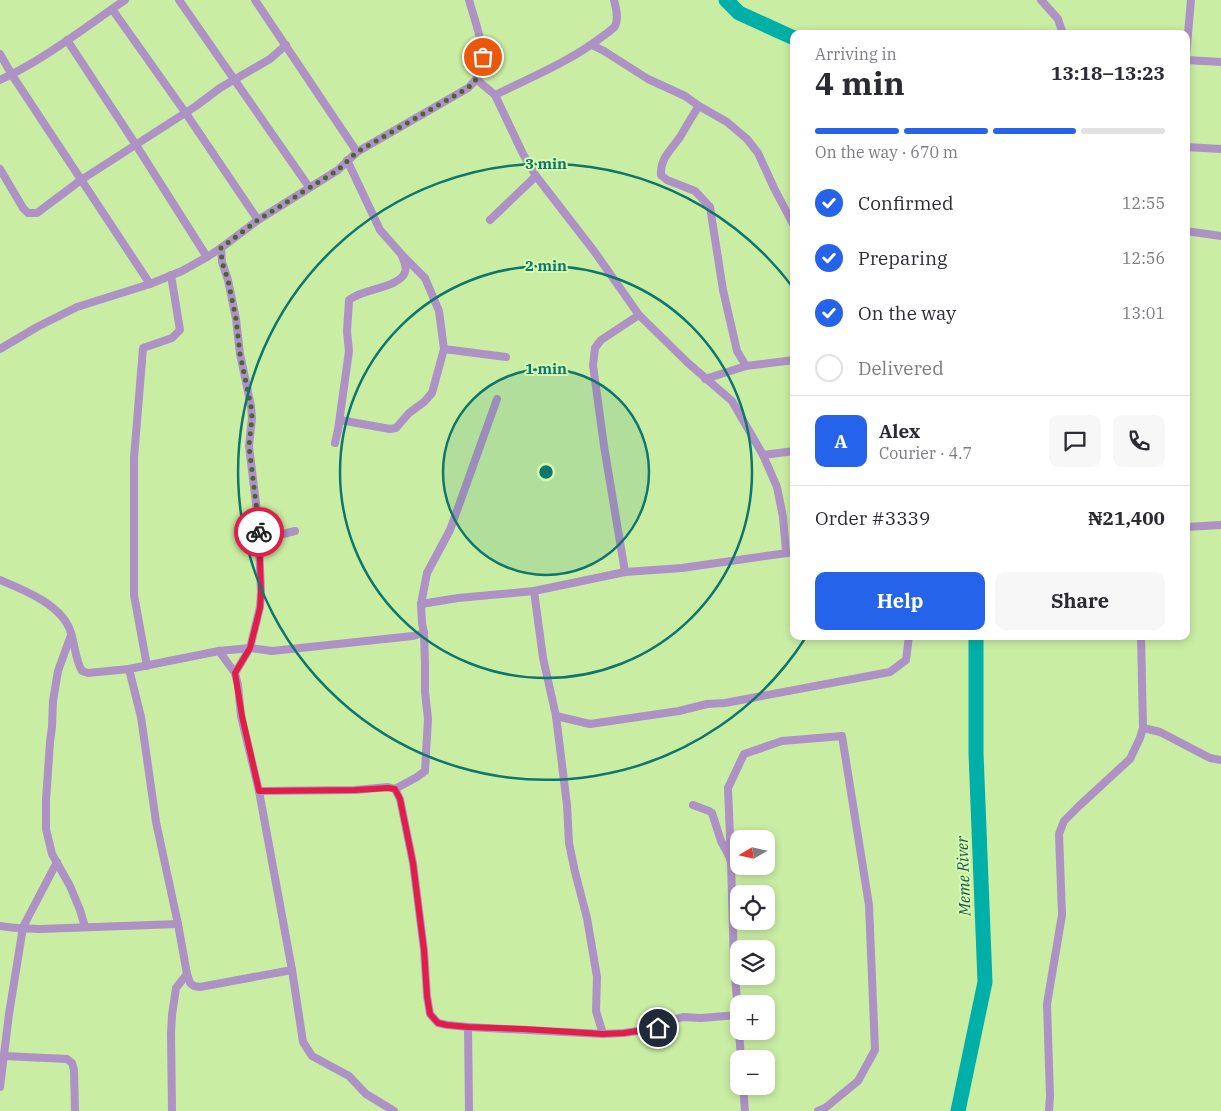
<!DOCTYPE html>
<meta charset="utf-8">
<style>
body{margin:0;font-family:"IBM Plex Serif",serif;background:#f7f7f7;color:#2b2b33;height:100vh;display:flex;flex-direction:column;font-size:19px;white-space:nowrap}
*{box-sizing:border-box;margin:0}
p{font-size:16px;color:#7c7c81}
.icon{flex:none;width:28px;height:28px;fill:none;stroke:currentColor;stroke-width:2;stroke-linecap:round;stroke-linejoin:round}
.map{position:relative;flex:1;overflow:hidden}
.side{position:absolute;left:790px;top:30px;width:400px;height:610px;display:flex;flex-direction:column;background:#fff;border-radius:10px;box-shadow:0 2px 8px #0003}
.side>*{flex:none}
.needle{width:32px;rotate:261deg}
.controls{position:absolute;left:730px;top:830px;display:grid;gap:10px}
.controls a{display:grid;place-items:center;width:45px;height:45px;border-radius:10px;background:#fff;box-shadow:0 2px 8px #0003;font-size:25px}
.pin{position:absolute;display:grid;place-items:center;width:42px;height:42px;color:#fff;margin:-21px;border:2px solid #fff;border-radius:50%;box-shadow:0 1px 5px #0007}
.courier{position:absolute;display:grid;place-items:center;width:50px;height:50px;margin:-25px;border:4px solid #e11d48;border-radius:50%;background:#fff;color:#222;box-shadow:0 1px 6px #0007}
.overview em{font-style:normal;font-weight:700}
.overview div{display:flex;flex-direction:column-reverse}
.overview{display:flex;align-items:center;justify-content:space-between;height:85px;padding:0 25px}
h1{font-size:32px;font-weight:700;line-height:38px}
.bar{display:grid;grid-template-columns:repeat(4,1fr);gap:8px 5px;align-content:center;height:60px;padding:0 25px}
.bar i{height:6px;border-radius:4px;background:#e1e1e2}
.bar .on{background:#2563eb}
.bar p{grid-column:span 4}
.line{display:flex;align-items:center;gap:12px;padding:0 25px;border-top:1px solid #e1e1e2}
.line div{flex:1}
.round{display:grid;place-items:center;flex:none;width:52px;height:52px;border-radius:10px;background:#f7f7f7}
ol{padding:0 25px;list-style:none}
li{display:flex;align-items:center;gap:15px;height:55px}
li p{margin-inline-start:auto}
li .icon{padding:5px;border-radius:50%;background:#2563eb;color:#fff;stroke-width:4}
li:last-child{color:#7c7c81}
li i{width:28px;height:28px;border:2px solid #e1e1e2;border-radius:50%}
.primary-button{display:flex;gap:10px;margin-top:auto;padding:10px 25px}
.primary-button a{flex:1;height:58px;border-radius:10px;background:#2563eb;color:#fff;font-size:20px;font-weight:700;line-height:58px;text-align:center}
.primary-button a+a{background:#f7f7f7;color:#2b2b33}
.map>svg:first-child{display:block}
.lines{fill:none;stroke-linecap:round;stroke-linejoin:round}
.river{stroke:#00afa8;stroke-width:15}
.minor{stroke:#ae91c5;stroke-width:8}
.done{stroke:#4f6339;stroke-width:5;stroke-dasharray:0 9}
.route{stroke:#e11d48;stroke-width:6}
.ring{fill:none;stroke:#0f766e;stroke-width:2.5}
.labels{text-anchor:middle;stroke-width:4;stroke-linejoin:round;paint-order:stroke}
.water-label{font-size:16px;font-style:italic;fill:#1c5552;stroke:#d6fab0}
.centre{fill:#0f766e;stroke:#d6fab0;stroke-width:2.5}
.ring-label{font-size:15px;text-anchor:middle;font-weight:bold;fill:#0f766e;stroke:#d6fab0;stroke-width:4;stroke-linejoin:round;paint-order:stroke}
</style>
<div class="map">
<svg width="1221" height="1111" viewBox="0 0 1221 1111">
<rect width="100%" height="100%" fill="#c9eda3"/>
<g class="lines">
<g class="river">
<path d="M726 0 739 13 794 38"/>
<path d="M958 1111 985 982 976 753V636"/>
</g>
<g class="minor">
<path d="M179 0 309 187"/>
<path d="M255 0 357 152"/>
<path d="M1041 0 1058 19 1063 34"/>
<path d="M112 9 185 112 258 220"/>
<path d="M67 40 136 145 207 257"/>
<path d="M592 45 604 51 648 79 685 96 699 106 727 122 747 139 758 153 774 188 794 226"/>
<path d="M0 54 12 75 150 284"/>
<path d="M1186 56 1191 0"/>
<path d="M1186 60 1221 62"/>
<path d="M476 79 495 95 523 154 536 176 594 251 639 315 688 363 732 401 763 455 777 487 783 517 786 552"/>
<path d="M0 80C45 59 84 28 125 0"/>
<path d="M495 95C532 77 571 61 603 36 607 33 612 30 615 26 619 18 616 8 614 0"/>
<path d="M699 106C692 116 686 127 680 137 671 150 660 158 661 175L667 180 695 191 710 207 723 290 737 351 746 366"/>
<path d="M1186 147 1221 149"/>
<path d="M0 169 23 208 28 213H37L81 180 196 106 220 88 270 59 286 45"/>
<path d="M490 220 536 176"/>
<path d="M1186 231 1221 236"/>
<path d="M221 248 222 262 228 280 236 319 240 354 251 406 252 418 249 446 258 520 261 592 260 607 250 648 235 673"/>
<path d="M0 349 37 327 77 307 150 284 182 271 207 257 221 248 258 220 338 170 357 152 468 88C472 84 476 80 479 76 490 58 474 19 469 0"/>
<path d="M444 349 506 357"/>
<path d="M705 379 746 366 794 360"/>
<path d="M340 420 390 429 396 428 409 413 424 402 432 393 444 349 439 311 425 278 402 255 380 230 347 160"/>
<path d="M335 443 338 430 349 351 347 332 349 300C351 299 353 297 356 296 368 289 401 286 405 272 407 267 404 261 402 256"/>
<path d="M763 455 794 451"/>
<path d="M1186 527 1221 525"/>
<path d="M259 540 295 531"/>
<path d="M625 572 604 446 593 365 595 348 601 340 639 315"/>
<path d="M0 580C24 590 63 605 71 633 75 645 75 659 82 671L88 673 129 669 219 651 250 648 272 651 413 636 424 633 422 623 421 604 427 573 450 530 497 399"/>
<path d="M534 591 543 658 556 716 567 805 569 843 575 872 587 918 597 977 596 1011 603 1034"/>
<path d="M421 604 458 598 534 591 625 572 682 568 794 552"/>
<path d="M71 635 58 671 53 701 52 727 50 742 46 800V829L52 854 70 886 80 910 85 927"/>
<path d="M219 651 235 673 238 685 241 716 259 791 292 970 303 1042 312 1056 349 1076 366 1094 394 1111"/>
<path d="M147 666 134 595V458L143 348 172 338 180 330 171 275"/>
<path d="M129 669 141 717 156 822 178 924 187 974 190 983 194 986 200 987 292 970"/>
<path d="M556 716 590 724 679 711 707 704 725 703 890 672 906 660 909 636"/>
<path d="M1143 728 1160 732 1210 758 1221 760"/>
<path d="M395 789 400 799 413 863 424 950 427 996 430 1014 438 1023 447 1025 468 1027 603 1034 624 1033 658 1028 672 1020 683 1017 701 1018 738 1015"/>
<path d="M259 791 355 790 388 787 395 789 417 777 425 771 428 719 425 692V664L424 633"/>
<path d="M693 805 709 811 712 813 721 841 729 856 731 862 734 964 739 1024"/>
<path d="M731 862 728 788 744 754 782 741 842 736 869 905 875 1050 858 1081 825 1108 818 1111"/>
<path d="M0 926C13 929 27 928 40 929L178 924"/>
<path d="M468 1027 469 1111"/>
<path d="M739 1031 741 1059"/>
<path d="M4 1056 67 1059 72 1063 74 1070 75 1111"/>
<path d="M743 1086 745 1111"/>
<path d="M0 1087 9 1014 23 927 57 862"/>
<path d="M172 1111 171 1033 172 1015 176 988 187 974"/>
<path d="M1049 1111 1050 1096 1047 1004 1062 915 1059 834 1064 821 1079 806 1130 759 1140 738 1143 728 1141 636"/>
</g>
</g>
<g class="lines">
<path class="done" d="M259 532 258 520 249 446 252 418 251 406 240 354 236 319 228 280 222 262 221 248 258 220 338 170 357 152 468 88 480 75 483 57"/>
<path class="route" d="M259 532 261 592 260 608 250 648 235 673 242 716 259 791 355 790 388 788 395 789 400 799 413 863 424 950 427 996 430 1014 438 1023 447 1025 468 1027 523 1029 603 1034 624 1033 658 1028"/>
</g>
<circle cx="546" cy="472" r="103" fill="#0f766e" fill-opacity=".12"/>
<g class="ring">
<circle cx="546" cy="472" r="103"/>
<circle cx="546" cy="472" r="206"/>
<path d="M806 637A308 308 0 1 1 794 289"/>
</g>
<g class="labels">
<g class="water-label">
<text transform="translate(963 876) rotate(-92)" y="6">Meme River</text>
</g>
</g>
<circle cx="546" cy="472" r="8" class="centre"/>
<g class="ring-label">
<text x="546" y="169">3 min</text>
<text x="546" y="271">2 min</text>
<text x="546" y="374">1 min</text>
</g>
</svg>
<div class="controls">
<a><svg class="needle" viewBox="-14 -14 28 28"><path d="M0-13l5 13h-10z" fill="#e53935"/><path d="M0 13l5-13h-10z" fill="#7c7c81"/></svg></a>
<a><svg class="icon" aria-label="locate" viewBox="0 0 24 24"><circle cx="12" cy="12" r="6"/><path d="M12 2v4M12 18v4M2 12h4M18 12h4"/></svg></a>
<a><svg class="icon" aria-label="layers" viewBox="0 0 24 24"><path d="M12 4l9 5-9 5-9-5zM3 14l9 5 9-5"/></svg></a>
<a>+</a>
<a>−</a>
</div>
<div class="pin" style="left:483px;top:57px;background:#ea580c"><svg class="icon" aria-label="bag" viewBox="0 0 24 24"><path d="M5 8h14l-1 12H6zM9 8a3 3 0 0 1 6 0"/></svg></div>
<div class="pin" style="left:658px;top:1028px;background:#1f2937"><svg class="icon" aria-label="home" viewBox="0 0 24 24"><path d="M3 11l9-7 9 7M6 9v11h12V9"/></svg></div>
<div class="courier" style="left:259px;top:532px"><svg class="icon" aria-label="bike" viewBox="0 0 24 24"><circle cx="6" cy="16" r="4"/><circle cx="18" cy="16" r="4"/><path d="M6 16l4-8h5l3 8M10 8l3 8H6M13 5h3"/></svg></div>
<section class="side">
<div class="overview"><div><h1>4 min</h1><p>Arriving in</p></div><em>13:18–13:23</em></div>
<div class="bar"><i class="on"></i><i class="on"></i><i class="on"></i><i></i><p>On the way · 670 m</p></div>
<ol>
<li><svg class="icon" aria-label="check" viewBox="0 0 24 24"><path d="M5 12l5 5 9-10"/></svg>Confirmed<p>12:55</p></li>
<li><svg class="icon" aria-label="check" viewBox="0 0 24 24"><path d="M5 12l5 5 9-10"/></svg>Preparing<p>12:56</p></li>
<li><svg class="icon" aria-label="check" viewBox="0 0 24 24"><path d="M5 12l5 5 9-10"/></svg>On the way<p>13:01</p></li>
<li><i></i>Delivered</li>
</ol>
<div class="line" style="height:90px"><b class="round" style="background:#2563eb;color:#fff">A</b><div><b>Alex</b><p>Courier · 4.7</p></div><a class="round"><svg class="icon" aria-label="chat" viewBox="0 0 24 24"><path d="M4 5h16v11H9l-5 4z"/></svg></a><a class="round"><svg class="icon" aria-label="phone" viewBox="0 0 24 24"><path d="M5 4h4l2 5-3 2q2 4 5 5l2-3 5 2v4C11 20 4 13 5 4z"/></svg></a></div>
<div class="line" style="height:65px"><div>Order #3339</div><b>₦21,400</b></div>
<div class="primary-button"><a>Help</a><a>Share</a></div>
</section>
</div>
